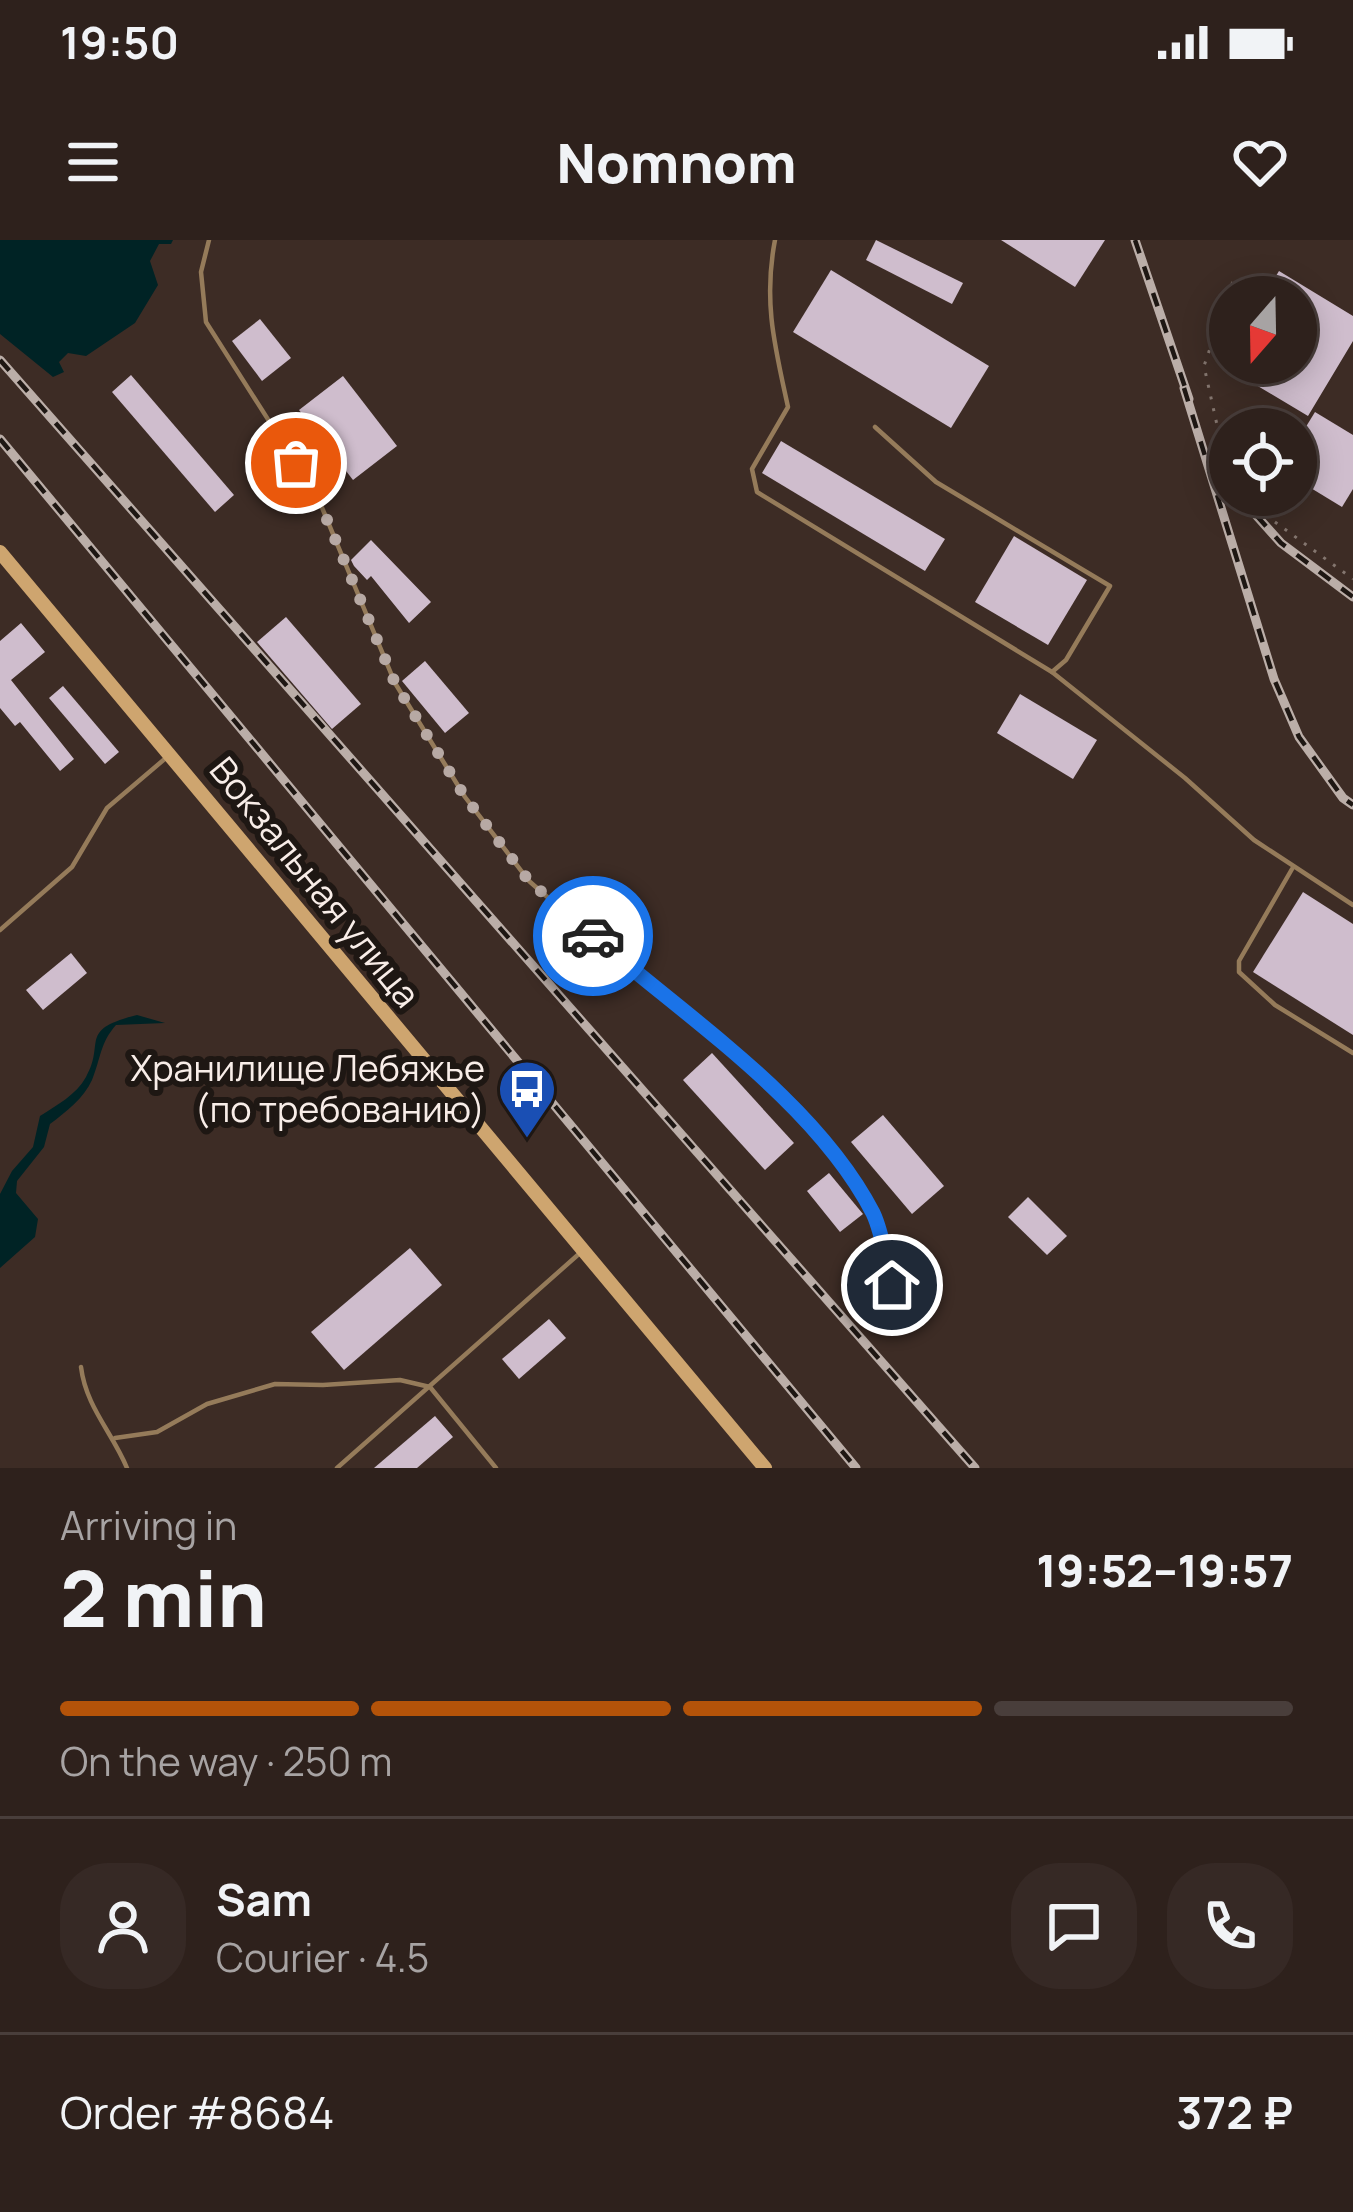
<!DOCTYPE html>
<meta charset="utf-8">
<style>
body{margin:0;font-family:Manrope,sans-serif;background:#362925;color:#f1f3f6;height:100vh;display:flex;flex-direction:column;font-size:45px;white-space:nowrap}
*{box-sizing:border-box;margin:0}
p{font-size:39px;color:#a7a3a3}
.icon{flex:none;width:66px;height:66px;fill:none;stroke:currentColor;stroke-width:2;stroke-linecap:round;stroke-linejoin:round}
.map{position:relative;height:1228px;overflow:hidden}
.side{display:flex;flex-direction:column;background:#2e211c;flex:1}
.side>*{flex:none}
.needle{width:78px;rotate:200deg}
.controls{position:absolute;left:1209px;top:36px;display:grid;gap:24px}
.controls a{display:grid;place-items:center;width:108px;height:108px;border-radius:50%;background:#2e211c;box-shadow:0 6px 30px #0003,0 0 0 3px #493e3b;font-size:60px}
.pin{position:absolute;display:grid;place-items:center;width:102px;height:102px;color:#fff;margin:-51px;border:6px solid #fff;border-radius:50%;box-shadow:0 3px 12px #0007}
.courier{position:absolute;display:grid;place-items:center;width:120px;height:120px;margin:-60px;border:9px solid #1a73e8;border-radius:50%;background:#fff;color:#222;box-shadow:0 3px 15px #0007}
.head em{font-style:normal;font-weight:800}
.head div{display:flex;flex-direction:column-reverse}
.head{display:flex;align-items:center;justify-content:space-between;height:204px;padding:0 60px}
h1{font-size:78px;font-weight:800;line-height:90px}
.bar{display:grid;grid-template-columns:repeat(4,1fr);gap:18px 12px;align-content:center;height:144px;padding:0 60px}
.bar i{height:15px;border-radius:9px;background:#493e3b}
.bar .current{background:#b45309}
.bar p{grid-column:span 4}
.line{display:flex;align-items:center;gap:30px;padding:0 60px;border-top:3px solid #493e3b}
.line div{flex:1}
.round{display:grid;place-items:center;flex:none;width:126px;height:126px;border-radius:48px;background:#362925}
.status{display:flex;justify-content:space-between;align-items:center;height:84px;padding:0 60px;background:#2e211c;direction:ltr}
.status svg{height:33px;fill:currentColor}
header{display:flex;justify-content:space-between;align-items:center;height:156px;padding:0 60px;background:#2e211c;font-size:54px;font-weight:800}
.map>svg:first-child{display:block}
.water{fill:#002325}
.building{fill:#cfbdcd}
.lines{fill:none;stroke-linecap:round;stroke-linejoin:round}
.path{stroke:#84766f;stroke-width:3;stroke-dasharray:3 9;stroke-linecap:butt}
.lane{stroke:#957b5a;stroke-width:4.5}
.secondary{stroke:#cea56f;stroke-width:14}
.rail-casing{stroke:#bbaea8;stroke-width:9}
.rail{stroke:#1e1713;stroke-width:4.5;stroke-dasharray:14;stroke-linecap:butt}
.done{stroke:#b7a9a4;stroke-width:12;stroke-dasharray:0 21.6}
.route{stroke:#1a73e8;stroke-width:15}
.labels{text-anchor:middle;stroke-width:12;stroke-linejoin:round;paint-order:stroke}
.street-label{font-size:36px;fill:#f8ede8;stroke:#1e1713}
.poi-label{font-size:36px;fill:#f8ede8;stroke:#1e1713;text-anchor:end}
</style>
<div class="status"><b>19:50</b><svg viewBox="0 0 49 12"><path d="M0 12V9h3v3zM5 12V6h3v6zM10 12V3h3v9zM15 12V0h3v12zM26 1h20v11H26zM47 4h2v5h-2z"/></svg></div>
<header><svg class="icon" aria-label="menu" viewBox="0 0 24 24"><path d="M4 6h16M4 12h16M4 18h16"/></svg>Nomnom<svg class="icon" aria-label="heart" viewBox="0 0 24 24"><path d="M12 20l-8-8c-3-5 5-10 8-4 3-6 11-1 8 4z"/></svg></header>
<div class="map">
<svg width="1353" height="1228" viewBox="0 0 1353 1228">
<rect width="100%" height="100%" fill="#3d2c25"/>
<g class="water">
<path d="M0 0H173L171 4H159L150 21 158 45 135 83 86 116 68 113 59 122 64 132 53 137 0 94Z"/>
<path d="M137 775 165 783 116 785C100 803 101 818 92 840 84 858 66 872 50 884L44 907 17 941 16 953 38 979 35 997 0 1028V954L12 931 33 907 40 876C57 865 76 855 86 837 106 802 77 790 137 775Z"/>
</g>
<g class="building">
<path d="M876 0 963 43 952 64 866 20Z"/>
<path d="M1001 0H1105L1075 47Z"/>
<path d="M831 30 989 126 951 188 793 92Z"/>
<path d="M1279 31 1353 76V101L1308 176 1219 123H1296V57H1263Z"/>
<path d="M260 79 291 118 262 141 232 101Z"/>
<path d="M131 135 234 255 215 272 112 152Z"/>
<path d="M343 136 397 206 353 240 299 170Z"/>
<path d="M1315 172 1353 195V249L1342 267 1296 239V203Z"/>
<path d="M781 201 945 299 925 331 762 233Z"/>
<path d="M1014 296 1087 340 1048 405 975 362Z"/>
<path d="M371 300 431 362 409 383 371 336 367 340 354 326 351 320Z"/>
<path d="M286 377 361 464 332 489 257 402Z"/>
<path d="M21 383 45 412 11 440 74 519 60 531 20 482 15 486 0 468V401Z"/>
<path d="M425 421 469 473 445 493 402 441Z"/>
<path d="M63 446 119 512 105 524 49 458Z"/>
<path d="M1020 454 1097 500 1073 539 997 493Z"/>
<path d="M1303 652 1353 684V795L1253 732Z"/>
<path d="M71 713 87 733 43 770 26 750Z"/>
<path d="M712 813 794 903 765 930 683 840Z"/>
<path d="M883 875 944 946 912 974 851 902Z"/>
<path d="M829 933 863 974 840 992 807 951Z"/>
<path d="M1028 957 1067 996 1047 1015 1008 977Z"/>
<path d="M410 1008 442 1045 344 1130 311 1092Z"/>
<path d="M549 1079 566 1098 519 1139 502 1119Z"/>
<path d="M435 1176 453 1197 417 1228H374Z"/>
</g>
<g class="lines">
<g class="path">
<path d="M1230 216 1219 194 1204 126 1233 41"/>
<path d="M1252 255 1264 274 1353 339"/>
</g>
<g class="lane">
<path d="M209 0 201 32 206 82 318 258 395 443 465 557 529 641 667 762 730 808 830 907 875 976 892 1045"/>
<path d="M775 0C763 62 775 107 788 167L752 229 757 252 1052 432 1066 420 1110 346 936 242 875 187"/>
<path d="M1052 432 1185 538 1254 600 1353 665"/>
<path d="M1292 629 1239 721V732L1275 765 1353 813"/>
<path d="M0 690 72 627 107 568 167 517"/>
<path d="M81 1127C86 1167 112 1192 127 1228"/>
<path d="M115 1198 157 1192 207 1164 275 1144 323 1145 400 1140 430 1147 496 1228"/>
<path d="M337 1228 580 1013"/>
</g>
<path class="secondary" d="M0 312 765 1228"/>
<defs>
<g id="rail">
<path d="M1135 0 1189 159"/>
<path d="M0 120 975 1228"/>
<path d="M1184 148 1274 439 1299 497 1343 558 1353 565"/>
<path d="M0 199 856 1228"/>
<path d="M1238 255 1281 303 1353 357"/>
</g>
</defs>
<use href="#rail" class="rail-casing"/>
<use href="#rail" class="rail"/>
</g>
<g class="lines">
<path class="done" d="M296 223 318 258 395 443 465 557 529 641 593 696"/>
<path class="route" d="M593 696C686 777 816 862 873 973 883 994 886 1022 892 1045"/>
</g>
<defs>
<symbol id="bus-pin" viewBox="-11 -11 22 30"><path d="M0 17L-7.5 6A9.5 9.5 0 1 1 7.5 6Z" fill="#1a4fb4" stroke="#1e1713"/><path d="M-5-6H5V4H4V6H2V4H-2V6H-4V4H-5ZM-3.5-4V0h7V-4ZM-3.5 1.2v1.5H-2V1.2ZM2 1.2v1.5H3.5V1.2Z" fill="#fff"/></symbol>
</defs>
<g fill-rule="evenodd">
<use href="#bus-pin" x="494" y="816" width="66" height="90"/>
</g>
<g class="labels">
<g class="street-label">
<text transform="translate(315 642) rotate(51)" y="13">Вокзальная улица</text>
</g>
<g class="poi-label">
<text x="485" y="841">Хранилище Лебяжье<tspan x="485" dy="41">(по требованию)</tspan></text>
</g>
</g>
</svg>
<div class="controls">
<a><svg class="needle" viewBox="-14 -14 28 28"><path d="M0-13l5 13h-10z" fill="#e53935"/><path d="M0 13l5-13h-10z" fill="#a7a3a3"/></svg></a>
<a><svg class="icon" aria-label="locate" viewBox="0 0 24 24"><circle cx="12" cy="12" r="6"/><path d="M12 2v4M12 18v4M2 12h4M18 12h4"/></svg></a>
</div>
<div class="pin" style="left:296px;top:223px;background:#ea580c"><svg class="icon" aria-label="bag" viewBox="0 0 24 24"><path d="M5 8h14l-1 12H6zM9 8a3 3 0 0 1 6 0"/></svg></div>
<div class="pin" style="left:892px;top:1045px;background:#1f2937"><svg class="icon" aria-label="home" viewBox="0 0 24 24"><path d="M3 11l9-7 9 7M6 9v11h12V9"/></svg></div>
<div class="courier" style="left:593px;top:696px"><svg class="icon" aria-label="car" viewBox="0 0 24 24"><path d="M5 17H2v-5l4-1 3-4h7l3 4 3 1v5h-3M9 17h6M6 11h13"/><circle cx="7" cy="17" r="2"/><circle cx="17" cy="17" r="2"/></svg></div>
</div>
<section class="side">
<div class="head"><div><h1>2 min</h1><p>Arriving in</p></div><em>19:52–19:57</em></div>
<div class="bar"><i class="current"></i><i class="current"></i><i class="current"></i><i></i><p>On the way · 250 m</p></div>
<div class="line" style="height:216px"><a class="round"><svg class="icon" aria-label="person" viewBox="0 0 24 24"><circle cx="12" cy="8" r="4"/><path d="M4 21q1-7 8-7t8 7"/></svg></a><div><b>Sam</b><p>Courier · 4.5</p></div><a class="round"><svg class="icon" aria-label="chat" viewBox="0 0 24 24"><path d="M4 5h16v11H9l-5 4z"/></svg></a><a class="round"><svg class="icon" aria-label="phone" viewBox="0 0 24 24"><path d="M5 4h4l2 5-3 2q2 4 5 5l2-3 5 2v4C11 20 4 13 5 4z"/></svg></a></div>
<div class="line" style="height:156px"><div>Order #8684</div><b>372 ₽</b></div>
</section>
